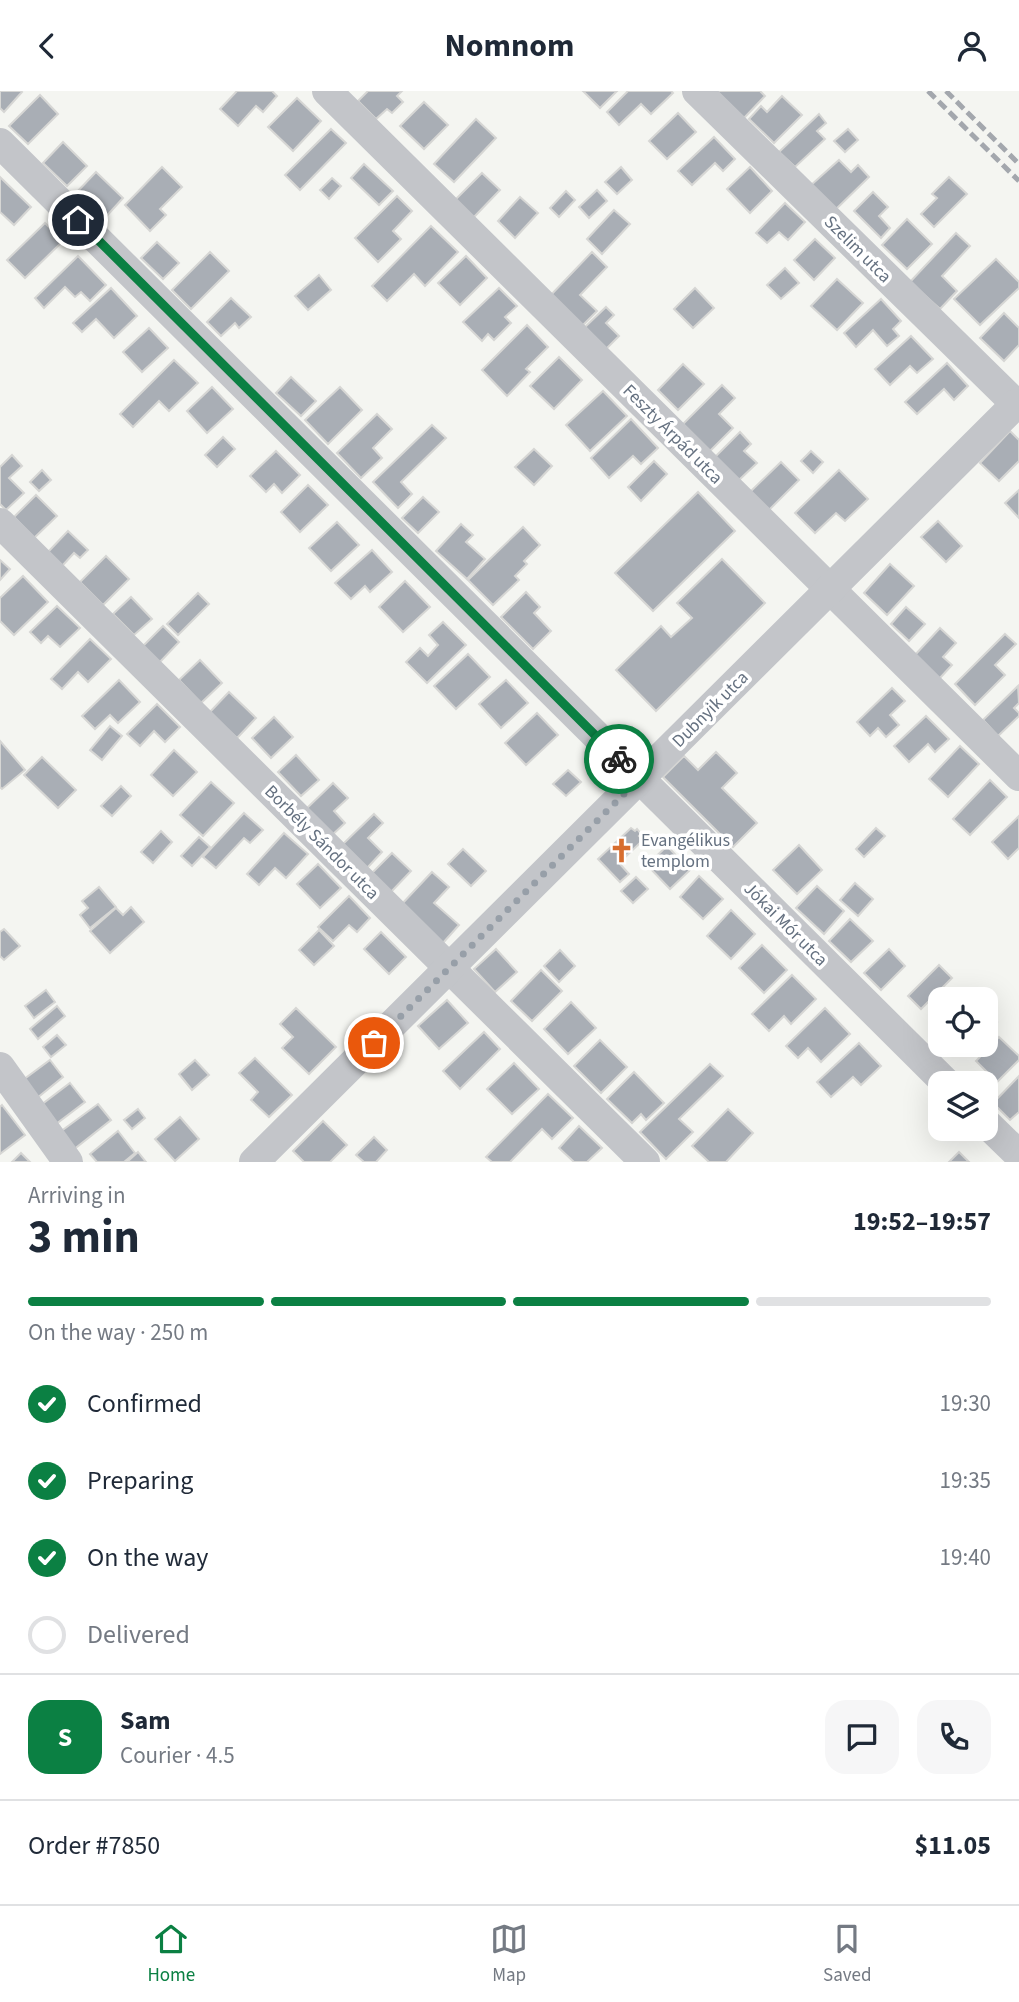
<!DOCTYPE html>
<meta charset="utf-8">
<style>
body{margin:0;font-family:"Source Sans 3",sans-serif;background:#f6f6f7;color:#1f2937;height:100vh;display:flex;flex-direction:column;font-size:26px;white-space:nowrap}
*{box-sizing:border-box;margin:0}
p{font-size:23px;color:#747a83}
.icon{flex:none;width:38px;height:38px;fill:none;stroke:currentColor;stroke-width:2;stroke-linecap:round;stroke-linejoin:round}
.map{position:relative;height:1071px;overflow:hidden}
.panel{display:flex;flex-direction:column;background:#fff;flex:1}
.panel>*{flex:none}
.tools{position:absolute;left:928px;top:896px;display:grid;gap:14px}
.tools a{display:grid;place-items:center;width:70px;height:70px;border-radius:14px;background:#fff;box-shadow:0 7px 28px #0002;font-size:35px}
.pin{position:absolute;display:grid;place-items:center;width:60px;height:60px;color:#fff;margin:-30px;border:4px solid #fff;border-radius:50%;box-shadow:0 2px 7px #0007}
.courier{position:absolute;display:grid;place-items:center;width:70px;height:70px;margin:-35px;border:5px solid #0b8043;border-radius:50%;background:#fff;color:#222;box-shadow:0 2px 9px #0007}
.head em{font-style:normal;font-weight:700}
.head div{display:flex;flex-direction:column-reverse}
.head{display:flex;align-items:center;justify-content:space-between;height:119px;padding:0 28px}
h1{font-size:46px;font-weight:700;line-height:52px}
.bar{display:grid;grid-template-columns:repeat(4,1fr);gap:10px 7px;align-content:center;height:84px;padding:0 28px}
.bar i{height:9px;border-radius:5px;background:#e0e1e3}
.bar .on{background:#0b8043}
.bar p{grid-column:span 4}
.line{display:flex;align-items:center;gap:18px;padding:0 28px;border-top:2px solid #e0e1e3}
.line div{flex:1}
.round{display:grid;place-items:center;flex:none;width:74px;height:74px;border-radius:21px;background:#f6f6f7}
ol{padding:0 28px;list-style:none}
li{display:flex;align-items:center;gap:21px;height:77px}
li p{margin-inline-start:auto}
li .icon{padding:7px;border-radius:50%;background:#0b8043;color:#fff;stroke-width:4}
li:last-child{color:#747a83}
li i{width:38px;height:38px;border:4px solid #e0e1e3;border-radius:50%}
header{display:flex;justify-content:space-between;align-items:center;height:91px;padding:0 28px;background:#fff;font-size:32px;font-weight:700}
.tabs{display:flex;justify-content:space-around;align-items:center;height:98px;border-top:2px solid #e0e1e3;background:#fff;font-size:19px;color:#747a83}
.tabs a{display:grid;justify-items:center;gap:4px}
.tabs .on{color:#0b8043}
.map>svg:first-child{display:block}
.building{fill:#a9aeb5;stroke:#d6d6d4;stroke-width:2}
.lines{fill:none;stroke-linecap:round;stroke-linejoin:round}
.minor{stroke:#c3c5c9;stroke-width:30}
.rail{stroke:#a3a7ad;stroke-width:5;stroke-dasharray:10 5;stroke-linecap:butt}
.done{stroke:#979fa8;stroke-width:7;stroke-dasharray:0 12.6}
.route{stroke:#0b8043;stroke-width:9}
.labels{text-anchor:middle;stroke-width:7;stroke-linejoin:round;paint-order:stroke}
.street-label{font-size:18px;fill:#657180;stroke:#fff}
.poi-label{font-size:18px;fill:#657180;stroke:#fff;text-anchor:start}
</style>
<header><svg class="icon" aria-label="back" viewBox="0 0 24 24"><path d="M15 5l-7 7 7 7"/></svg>Nomnom<svg class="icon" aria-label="person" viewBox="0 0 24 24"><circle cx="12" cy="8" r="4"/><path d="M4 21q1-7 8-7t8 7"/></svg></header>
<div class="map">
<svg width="1019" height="1071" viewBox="0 0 1019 1071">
<rect width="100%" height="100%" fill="#f4f5f1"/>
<g class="building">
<path d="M0 0H21L22 1 4 21 0 17Z"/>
<path d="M237 0H272L277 5 263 21 256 15 238 35 220 18Z"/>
<path d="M368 0H402L397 5 403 11 392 22 387 18 376 28 358 10Z"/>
<path d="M583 0H617L600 17Z"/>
<path d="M628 0H671L673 2 651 23 641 13 619 34 607 21Z"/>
<path d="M716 0H760L765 5 744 27Z"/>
<path d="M40 4 58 23 28 53 9 35Z"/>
<path d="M782 5 802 24 774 52 749 28 761 15 767 21Z"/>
<path d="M297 7 321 30 293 60 268 36Z"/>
<path d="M424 11 448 34 424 58 400 35Z"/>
<path d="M678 22 696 41 667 68 649 50Z"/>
<path d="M819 23 826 32 817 40 825 48 795 76 779 61Z"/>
<path d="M476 28 496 47 454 91 434 73Z"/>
<path d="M331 38 346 52 300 99 285 84Z"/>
<path d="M848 38 858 49 845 61 834 50Z"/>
<path d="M714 46 735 68 723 80 715 72 692 94 678 80Z"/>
<path d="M63 51 87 75 67 95 43 72Z"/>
<path d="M839 69 851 81 858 74 869 86 834 120 810 95Z"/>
<path d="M364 73 393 100 379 114 351 87Z"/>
<path d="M162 76 182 96 160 118 166 124 150 140 125 114Z"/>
<path d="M621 76 632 89 617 103 605 91Z"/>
<path d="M750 76 772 100 750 122 727 98Z"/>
<path d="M96 81 123 107 103 129 75 103Z"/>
<path d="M482 82 500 99 473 127 455 109Z"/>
<path d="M0 86 31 116 14 134 0 121Z"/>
<path d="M949 86 967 103 934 136 921 123 937 107 932 103Z"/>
<path d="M332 87 341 95 329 108 320 99Z"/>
<path d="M597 99 607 110 589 127 579 116Z"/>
<path d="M566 100 575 109 559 126 550 117Z"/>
<path d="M873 101 888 116 879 125 890 137 881 147 854 120Z"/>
<path d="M397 105 412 120 393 140 401 148 378 171 355 147Z"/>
<path d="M520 106 538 122 515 147 498 130Z"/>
<path d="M785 112 805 131 788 149 779 141 767 152 756 142Z"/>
<path d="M614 119 630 133 602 163 587 148Z"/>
<path d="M907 128 932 153 907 178 882 154Z"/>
<path d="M45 132 63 150 25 187 7 169Z"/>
<path d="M431 135 458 161 425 195 414 183 387 210 372 195Z"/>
<path d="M956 142 970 155 942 185 957 200 940 218 910 191Z"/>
<path d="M815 148 835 167 814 189 794 169Z"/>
<path d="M157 151 179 172 163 188 141 167Z"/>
<path d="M210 161 229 180 191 218 172 199Z"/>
<path d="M592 161 607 176 580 204 597 220 580 237 548 207Z"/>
<path d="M78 165 106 194 90 210 81 201 75 206 65 196 44 217 35 207Z"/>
<path d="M466 165 487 187 460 214 438 192Z"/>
<path d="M996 168 1019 191V197L980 234 954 208Z"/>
<path d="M785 177 799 192 781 208 767 194Z"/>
<path d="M319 184 331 199 308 219 295 205Z"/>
<path d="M837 188 863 212 837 239 811 215Z"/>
<path d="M111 197 137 225 114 247 96 228 82 241 73 232Z"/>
<path d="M499 197 517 215 505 226 511 232 494 249 488 243 482 250 463 231Z"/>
<path d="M695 197 714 217 693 237 674 218Z"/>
<path d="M231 207 251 226 239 237 235 232 221 245 207 231Z"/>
<path d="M881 208 901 230 893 238 899 245 887 255 873 239 856 256 844 242Z"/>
<path d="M606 216 614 224 606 232 619 245 606 258 585 236Z"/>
<path d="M1004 222 1019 237V254L1004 270 980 247Z"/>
<path d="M527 234 548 256 526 278 530 281 507 305 482 279Z"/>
<path d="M149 237 168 257 142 281 123 261Z"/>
<path d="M911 245 933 268 917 282 910 275 890 294 875 278Z"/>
<path d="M559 266 582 289 554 318 530 295Z"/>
<path d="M174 269 198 292 169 320 159 310 133 336 120 323Z"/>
<path d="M947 272 968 295 954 309 944 298 917 323 905 311Z"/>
<path d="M683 273 704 293 678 319 658 299Z"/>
<path d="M291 286 316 310 301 325 276 302Z"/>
<path d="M722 294 735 307 719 323 733 337 710 360 683 333Z"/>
<path d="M212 296 233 318 207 342 187 320Z"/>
<path d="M340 296 362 319 328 353 305 329Z"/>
<path d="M603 300 627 325 590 360 566 334Z"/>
<path d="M377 323 392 338 373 357 382 367 361 387 337 362Z"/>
<path d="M631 328 658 357 641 373 633 365 609 387 591 367Z"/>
<path d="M432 334 446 347 401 391 412 403 398 417 373 391Z"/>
<path d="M1010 340 1019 349V370L999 390 980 372Z"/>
<path d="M740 341 751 353 744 360 757 372 739 389 715 366Z"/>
<path d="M223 346 235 358 217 376 205 364Z"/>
<path d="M534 358 552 375 534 394 515 376Z"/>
<path d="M276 360 300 384 282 402 274 393 266 401 250 385Z"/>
<path d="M811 360 823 371 813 382 801 370Z"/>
<path d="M12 364 22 375 9 387 24 402 6 419 0 413V376Z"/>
<path d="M654 370 667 383 641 410 628 396Z"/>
<path d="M781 371 799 389 769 419 750 401Z"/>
<path d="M42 379 51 389 39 400 30 391Z"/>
<path d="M839 379 868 408 845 430 836 422 815 442 795 422Z"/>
<path d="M308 394 328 414 300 441 281 421Z"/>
<path d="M1019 399V427L1005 412Z"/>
<path d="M698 401 735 440 653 520 615 482Z"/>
<path d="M36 404 57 425 34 447 14 426Z"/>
<path d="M423 406 439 421 418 442 402 427Z"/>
<path d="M938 430 962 455 946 471 921 446Z"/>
<path d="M337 431 359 454 331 480 309 457Z"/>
<path d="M461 433 473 444 466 451 485 468 467 488 436 460Z"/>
<path d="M523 436 540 454 524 470 527 473 515 485 519 489 493 514 468 489Z"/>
<path d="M68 440 88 459 80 467 74 462 62 475 48 461Z"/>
<path d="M372 459 392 481 370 501 365 495 351 508 335 492Z"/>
<path d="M106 465 129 488 103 514 80 491Z"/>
<path d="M722 468 765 512 656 620 616 579 661 535 671 546 692 527 677 512Z"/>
<path d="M0 469 10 478 0 489Z"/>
<path d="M890 473 914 495 887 524 864 502Z"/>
<path d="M23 485 48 511 14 544 0 530V507Z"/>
<path d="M405 490 430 516 403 541 379 516Z"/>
<path d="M526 501 540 516 534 522 551 540 533 558 501 526Z"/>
<path d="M198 502 209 513 178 544 167 533Z"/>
<path d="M131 506 152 528 134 544 113 523Z"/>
<path d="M57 515 80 537 60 556 48 545 41 552 30 541Z"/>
<path d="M906 516 925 533 909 550 891 533Z"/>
<path d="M443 531 466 554 427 592 406 571 420 557 428 565 438 554 429 544Z"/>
<path d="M163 535 179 551 159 572 143 555Z"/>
<path d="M940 537 956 552 943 566 952 574 939 588 914 565Z"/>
<path d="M1005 543 1016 553 995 574 1005 584 975 614 955 593Z"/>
<path d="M90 548 111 568 88 591 78 581 62 598 51 588Z"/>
<path d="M468 563 490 586 456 618 434 595Z"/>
<path d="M200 569 222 592 201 612 179 589Z"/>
<path d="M119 589 140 611 118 632 110 624 95 638 82 625Z"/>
<path d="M506 589 528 612 501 637 479 613Z"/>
<path d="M1018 595 1019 612 1014 617 1019 622V625L998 645 983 629Z"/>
<path d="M892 597 905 610 890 624 899 634 886 646 878 637 870 645 857 631Z"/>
<path d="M229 601 256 627 237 647 209 622Z"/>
<path d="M157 613 180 636 165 651 154 640 140 655 127 643Z"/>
<path d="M537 622 558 644 526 674 505 652Z"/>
<path d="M926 625 949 648 935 661 928 653 909 671 894 655Z"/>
<path d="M274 626 293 646 271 667 252 647Z"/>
<path d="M110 635 122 645 102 669 90 659Z"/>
<path d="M0 650 25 679 2 698 0 696Z"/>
<path d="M960 655 979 673 948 706 929 688Z"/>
<path d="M174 659 197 681 173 705 151 684Z"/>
<path d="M716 661 737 682 722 697 757 732 733 756 663 686 684 665 698 679Z"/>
<path d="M296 664 319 689 301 705 278 681Z"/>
<path d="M42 666 76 699 58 717 24 684Z"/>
<path d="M568 679 581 691 566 705 553 693Z"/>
<path d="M990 689 1007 706 970 744 953 728Z"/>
<path d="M211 691 234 712 203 745 180 724Z"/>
<path d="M333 692 348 707 334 720 345 732 330 746 305 719Z"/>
<path d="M121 695 131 705 112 725 101 715Z"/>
<path d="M244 722 263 739 250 752 244 747 216 777 203 766Z"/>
<path d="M374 723 383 732 368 747 382 761 367 777 343 753Z"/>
<path d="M1019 725V757L1008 768 992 751Z"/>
<path d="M631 737 635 740 637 738 641 743 639 745 643 749 619 772 629 783 620 791 598 768Z"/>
<path d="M876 737 885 745 864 766 856 758Z"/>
<path d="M161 740 172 751 153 772 141 761Z"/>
<path d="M284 742 308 763 286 787 275 777 259 794 247 783Z"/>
<path d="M199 746 210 756 192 775 181 765Z"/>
<path d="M799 754 822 779 797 803 773 779Z"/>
<path d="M667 755 690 779 670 798 647 774Z"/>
<path d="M463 758 486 780 471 795 448 773Z"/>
<path d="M392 762 411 780 390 802 371 783Z"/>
<path d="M318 773 341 797 320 817 297 793Z"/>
<path d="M432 781 449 796 434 812 459 834 442 853 400 815Z"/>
<path d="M699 785 723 808 703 828 680 806Z"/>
<path d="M636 786 648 798 633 812 621 800Z"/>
<path d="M855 792 873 808 858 825 840 809Z"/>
<path d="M817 795 844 820 824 843 796 817Z"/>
<path d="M99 796 116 816 90 837 80 824 88 817 82 810Z"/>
<path d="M349 805 370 827 357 841 349 834 333 850 318 836Z"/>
<path d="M131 816 144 831 110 862 90 840 116 817 123 824Z"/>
<path d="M731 819 755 843 731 868 707 845Z"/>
<path d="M850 828 873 850 851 871 829 850Z"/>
<path d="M4 838 20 855 4 869 0 865V841Z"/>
<path d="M319 839 334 855 314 874 299 859Z"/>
<path d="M381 841 406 866 389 883 364 858Z"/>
<path d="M762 854 787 879 764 902 739 877Z"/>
<path d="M496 858 517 881 495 901 474 878Z"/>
<path d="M889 858 905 875 881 899 864 882Z"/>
<path d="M560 859 575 875 559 891 544 875Z"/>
<path d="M939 874 952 887 921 918 908 905Z"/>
<path d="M541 879 562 900 532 930 511 910Z"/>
<path d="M792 884 816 908 791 933 784 925 769 940 752 923Z"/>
<path d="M46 899 55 911 34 927 25 915Z"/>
<path d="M447 909 468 932 439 958 418 935Z"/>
<path d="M571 911 596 937 568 963 544 938Z"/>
<path d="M57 915 65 925 38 948 30 938Z"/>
<path d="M296 917 336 956 309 983 282 957 293 946 280 933Z"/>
<path d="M825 917 850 943 821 971 808 957 798 967 786 955Z"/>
<path d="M985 921 997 931 985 943Z"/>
<path d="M484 941 500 958 460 998 443 980Z"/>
<path d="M57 944 66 954 51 966 43 956Z"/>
<path d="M999 946 1019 965V969L997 991 976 970Z"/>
<path d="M600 949 627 976 601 1002 574 975Z"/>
<path d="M859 952 881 975 861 994 853 986 831 1006 817 991Z"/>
<path d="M959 954H975L967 962Z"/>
<path d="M255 967 292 1004 269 1026 251 1009 258 1001 239 982Z"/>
<path d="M50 969 63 986 37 1007 23 989Z"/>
<path d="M195 969 209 984 192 999 179 983Z"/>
<path d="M514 972 539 998 512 1023 487 998Z"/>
<path d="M710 973 723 985 679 1028 693 1041 666 1068 640 1041Z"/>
<path d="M634 981 664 1012 646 1029 641 1023 632 1032 607 1008Z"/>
<path d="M1019 985V1021L1010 1029 993 1012Z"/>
<path d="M70 992 85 1011 56 1033 41 1014Z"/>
<path d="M548 1003 573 1027 552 1048 542 1038 510 1071H492L486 1066Z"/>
<path d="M98 1013 111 1029 73 1059 60 1041Z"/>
<path d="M2 1014 25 1044 0 1063V1016Z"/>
<path d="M138 1018 145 1027 132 1038 124 1029Z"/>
<path d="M728 1018 753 1042 726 1071H709L692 1055Z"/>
<path d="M180 1026 199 1048 175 1070 155 1048Z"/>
<path d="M323 1030 347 1054 330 1071H304L293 1060Z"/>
<path d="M579 1035 602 1057 587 1071H574L559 1057Z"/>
<path d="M118 1040 135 1062 124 1071H97L90 1063Z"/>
<path d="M374 1046 387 1059 376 1071H364L356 1064Z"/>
<path d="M138 1061 146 1071H127Z"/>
<path d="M959 1061 969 1071H949Z"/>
<path d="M21 1062 30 1071H12Z"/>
</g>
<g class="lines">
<g class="minor">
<path d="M327 0 1019 685"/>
<path d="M697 0 1019 316"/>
<path d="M0 52 946 992"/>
<path d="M0 432 645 1071"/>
<path d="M0 976 68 1071"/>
<path d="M985 1031 1019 1064"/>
<path d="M254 1071 1016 313"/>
</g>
<g class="rail">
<path d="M928 0 1019 90"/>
<path d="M946 0 1019 73"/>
</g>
</g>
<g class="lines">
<path class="done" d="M374 952 639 688 619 668"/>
<path class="route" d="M78 129 619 668"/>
</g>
<defs>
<symbol id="church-bare" viewBox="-9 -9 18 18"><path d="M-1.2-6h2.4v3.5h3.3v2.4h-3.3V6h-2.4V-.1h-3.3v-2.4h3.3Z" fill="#d76d2e" stroke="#fff" stroke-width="2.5" paint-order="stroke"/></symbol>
</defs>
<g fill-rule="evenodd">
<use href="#church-bare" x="604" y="742" width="35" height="35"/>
</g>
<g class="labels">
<g class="street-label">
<text transform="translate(858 158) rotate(45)" y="6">Szelim utca</text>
<text transform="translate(673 343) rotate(45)" y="6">Feszty Árpád utca</text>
<text transform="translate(710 618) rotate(-45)" y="6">Dubnyik utca</text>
<text transform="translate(322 751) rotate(45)" y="6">Borbély Sándor utca</text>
<text transform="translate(786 833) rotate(45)" y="6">Jókai Mór utca</text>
</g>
<g class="poi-label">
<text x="641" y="755">Evangélikus<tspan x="641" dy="21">templom</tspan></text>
</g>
</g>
</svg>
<div class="tools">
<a><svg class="icon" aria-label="locate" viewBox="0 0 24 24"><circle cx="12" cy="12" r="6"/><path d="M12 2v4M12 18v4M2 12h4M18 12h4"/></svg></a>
<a><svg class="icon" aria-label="layers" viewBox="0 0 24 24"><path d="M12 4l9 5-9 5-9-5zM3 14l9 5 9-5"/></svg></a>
</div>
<div class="pin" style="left:374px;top:952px;background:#ea580c"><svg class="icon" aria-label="bag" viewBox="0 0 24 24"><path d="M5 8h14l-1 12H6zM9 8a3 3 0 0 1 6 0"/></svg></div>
<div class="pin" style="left:78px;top:129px;background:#1f2937"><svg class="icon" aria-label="home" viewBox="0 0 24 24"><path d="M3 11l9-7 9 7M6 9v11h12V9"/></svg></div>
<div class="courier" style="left:619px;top:668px"><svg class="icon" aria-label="bike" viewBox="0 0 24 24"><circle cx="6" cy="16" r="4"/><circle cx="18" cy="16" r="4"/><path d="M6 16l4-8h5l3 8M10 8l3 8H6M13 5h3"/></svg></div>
</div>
<section class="panel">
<div class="head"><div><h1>3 min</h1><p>Arriving in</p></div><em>19:52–19:57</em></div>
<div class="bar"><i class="on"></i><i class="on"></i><i class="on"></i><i></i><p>On the way · 250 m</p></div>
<ol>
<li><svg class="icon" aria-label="check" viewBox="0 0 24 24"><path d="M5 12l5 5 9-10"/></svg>Confirmed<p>19:30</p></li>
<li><svg class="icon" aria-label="check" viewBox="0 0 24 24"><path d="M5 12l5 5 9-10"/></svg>Preparing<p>19:35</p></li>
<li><svg class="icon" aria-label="check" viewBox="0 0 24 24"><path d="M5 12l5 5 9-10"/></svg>On the way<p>19:40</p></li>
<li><i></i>Delivered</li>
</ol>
<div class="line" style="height:126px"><b class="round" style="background:#0b8043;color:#fff">S</b><div><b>Sam</b><p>Courier · 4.5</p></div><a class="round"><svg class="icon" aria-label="chat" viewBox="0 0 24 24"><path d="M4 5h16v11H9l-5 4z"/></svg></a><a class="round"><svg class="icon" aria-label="phone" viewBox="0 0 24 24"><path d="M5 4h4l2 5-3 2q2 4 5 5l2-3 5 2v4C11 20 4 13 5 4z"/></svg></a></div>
<div class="line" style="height:91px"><div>Order #7850</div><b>$11.05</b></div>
</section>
<nav class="tabs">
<a class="on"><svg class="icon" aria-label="home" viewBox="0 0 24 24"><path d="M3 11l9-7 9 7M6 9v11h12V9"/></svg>Home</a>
<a><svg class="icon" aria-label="map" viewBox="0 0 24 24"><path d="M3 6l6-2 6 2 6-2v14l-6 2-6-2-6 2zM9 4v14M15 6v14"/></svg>Map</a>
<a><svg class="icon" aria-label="saved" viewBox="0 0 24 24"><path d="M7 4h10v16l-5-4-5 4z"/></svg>Saved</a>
</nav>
